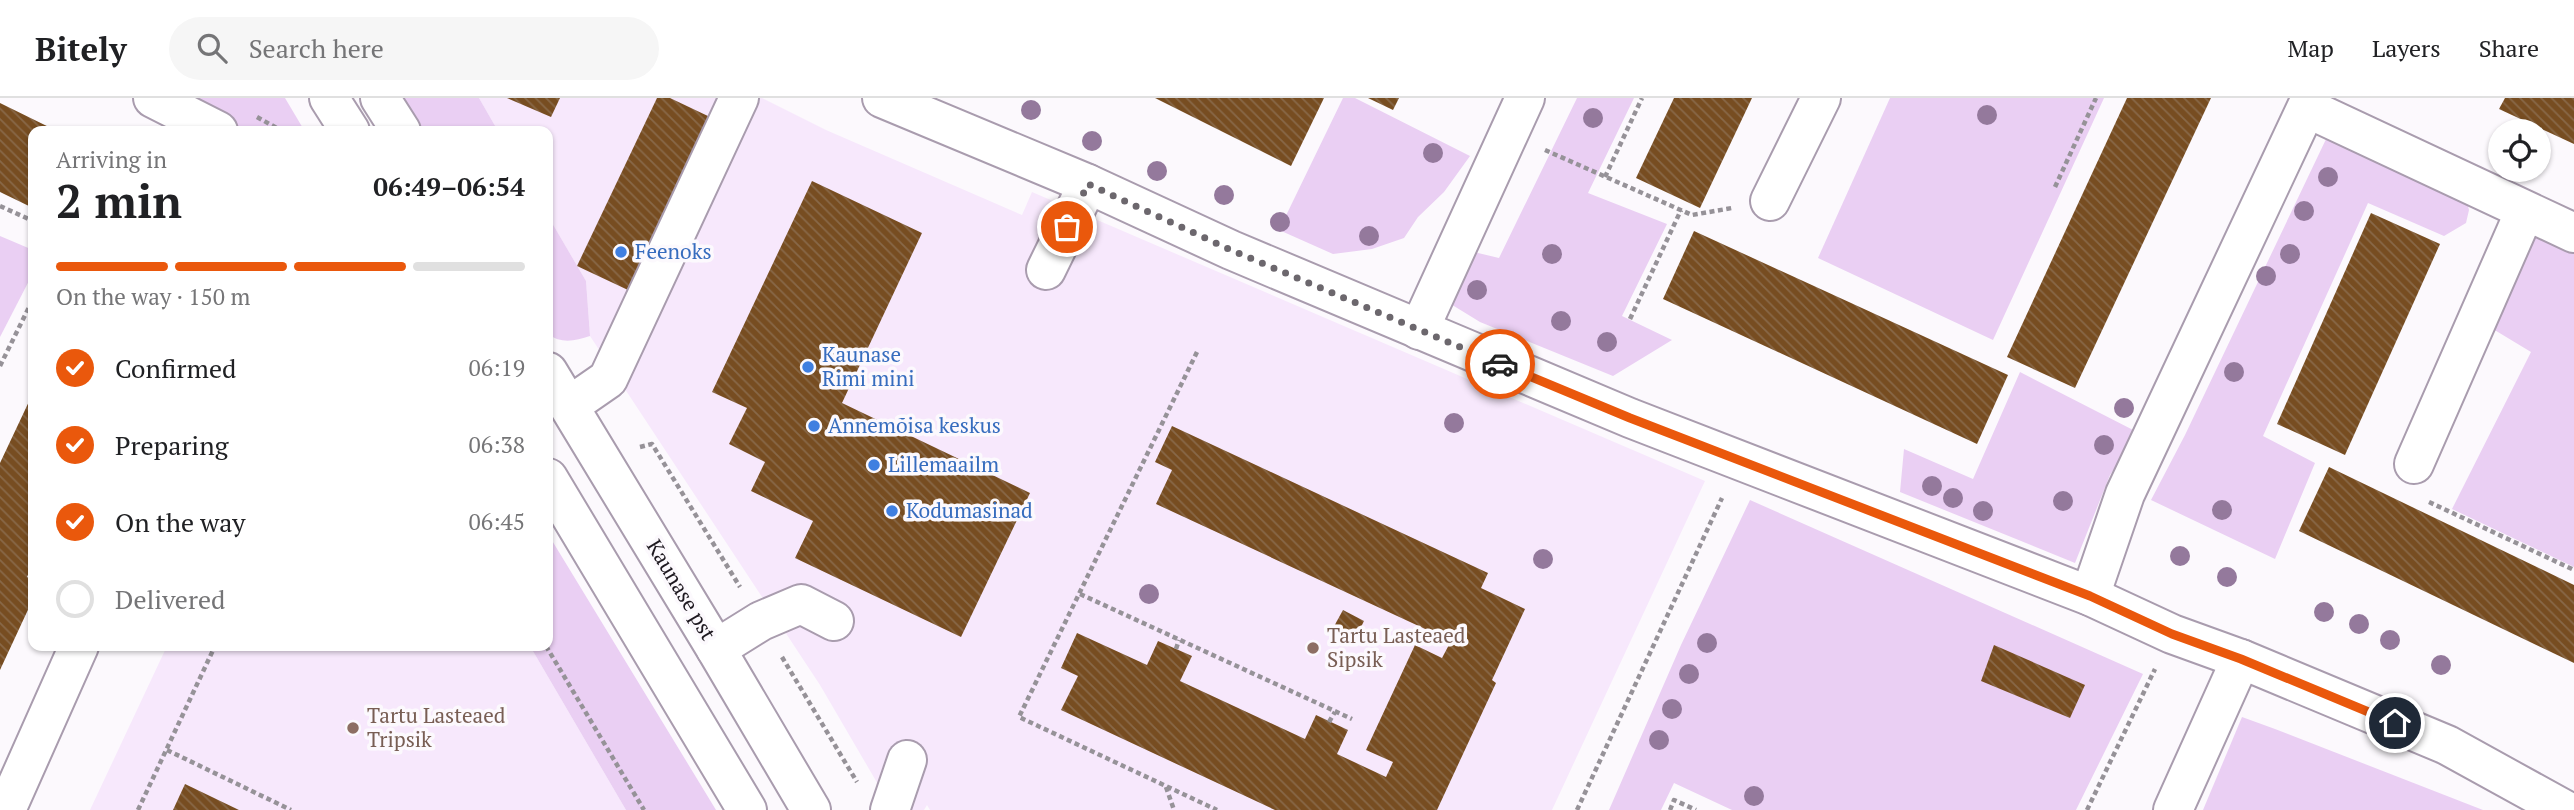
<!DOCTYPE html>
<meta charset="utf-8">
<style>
body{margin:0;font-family:"PT Serif",serif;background:#f6f6f6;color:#202124;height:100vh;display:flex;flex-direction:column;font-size:26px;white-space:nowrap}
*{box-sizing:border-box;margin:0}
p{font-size:23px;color:#757577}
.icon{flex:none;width:38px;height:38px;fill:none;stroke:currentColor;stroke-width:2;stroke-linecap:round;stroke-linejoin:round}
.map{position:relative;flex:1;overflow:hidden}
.details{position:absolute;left:28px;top:28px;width:525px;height:525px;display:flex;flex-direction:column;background:#fff;border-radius:14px;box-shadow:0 2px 5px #0004}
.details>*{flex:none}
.controls{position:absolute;left:2488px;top:21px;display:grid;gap:14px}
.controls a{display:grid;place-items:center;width:63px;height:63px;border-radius:50%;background:#fff;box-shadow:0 2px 5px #0004;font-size:35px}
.pin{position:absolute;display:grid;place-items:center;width:60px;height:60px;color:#fff;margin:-30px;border:4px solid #fff;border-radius:50%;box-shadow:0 2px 7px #0007}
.courier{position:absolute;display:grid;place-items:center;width:70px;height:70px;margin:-35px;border:5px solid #ea580c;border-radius:50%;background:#fff;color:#222;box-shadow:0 2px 9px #0007}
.summary em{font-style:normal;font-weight:700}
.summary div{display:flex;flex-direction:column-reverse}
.summary{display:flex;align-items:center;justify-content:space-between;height:119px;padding:0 28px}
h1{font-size:46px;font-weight:700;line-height:52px}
.bar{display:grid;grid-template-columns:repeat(4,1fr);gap:10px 7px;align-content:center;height:84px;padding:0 28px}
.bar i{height:9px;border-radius:5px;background:#e0e0e0}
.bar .active{background:#ea580c}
.bar p{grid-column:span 4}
ol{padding:0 28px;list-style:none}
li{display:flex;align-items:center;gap:21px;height:77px}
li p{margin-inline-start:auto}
li .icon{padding:7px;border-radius:50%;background:#ea580c;color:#fff;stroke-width:4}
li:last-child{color:#757577}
li i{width:38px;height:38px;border:4px solid #e0e0e0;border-radius:50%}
header{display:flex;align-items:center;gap:42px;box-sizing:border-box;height:98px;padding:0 35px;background:#fff;border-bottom:2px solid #e0e0e0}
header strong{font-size:33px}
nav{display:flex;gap:38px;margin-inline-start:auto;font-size:24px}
.search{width:490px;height:63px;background:#f6f6f6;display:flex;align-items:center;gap:18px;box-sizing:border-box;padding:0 24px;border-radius:38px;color:#757577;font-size:26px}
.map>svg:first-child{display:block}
.built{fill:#f7e8fc}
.grass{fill:#eacff3}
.building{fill:url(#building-back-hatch)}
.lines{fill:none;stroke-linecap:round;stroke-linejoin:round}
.minor-casing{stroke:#a99cae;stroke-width:42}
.path{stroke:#969298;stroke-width:4.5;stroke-dasharray:5 3.5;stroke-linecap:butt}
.minor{stroke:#fff;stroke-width:38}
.tree{fill:#94799c}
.done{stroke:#6c676d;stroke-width:7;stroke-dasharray:0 12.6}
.route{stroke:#ea580c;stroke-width:9}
.shop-dot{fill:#3f7fe0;stroke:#fcf9fd;stroke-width:2.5}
.education-dot{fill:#8d6e63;stroke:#fcf9fd;stroke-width:2.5}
.labels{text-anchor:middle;stroke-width:7;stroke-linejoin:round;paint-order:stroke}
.shop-label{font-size:21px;fill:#366cbe;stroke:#fcf9fd;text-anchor:start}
.street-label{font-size:21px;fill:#1e1920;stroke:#fcf9fd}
.education-label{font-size:21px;fill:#785e54;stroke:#fcf9fd;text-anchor:start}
</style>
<header>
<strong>Bitely</strong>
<div class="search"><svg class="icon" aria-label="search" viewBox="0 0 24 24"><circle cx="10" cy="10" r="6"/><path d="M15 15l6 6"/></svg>Search here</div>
<nav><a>Map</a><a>Layers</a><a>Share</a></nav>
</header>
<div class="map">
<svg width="2574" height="712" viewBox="0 0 2574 712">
<defs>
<pattern id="building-back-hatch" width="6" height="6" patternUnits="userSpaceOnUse" patternTransform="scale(1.75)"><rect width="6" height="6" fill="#774d21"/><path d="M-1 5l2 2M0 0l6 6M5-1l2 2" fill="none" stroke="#886848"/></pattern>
</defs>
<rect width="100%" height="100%" fill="#fcf9fd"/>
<g class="built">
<path d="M479 0H762L826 32 1022 117 1032 94 1705 383 1552 712H930L927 707 924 712H893L820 587 590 238 586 183 548 118V33H498Z"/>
<path d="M167 548H530L626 712H90Z"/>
</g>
<g class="grass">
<path d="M172 0H285L304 32 240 33Z"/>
<path d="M396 0H479L498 33H416Z"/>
<path d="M1343 0H1355L1470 58 1444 94 1418 119 1404 140 1372 151 1333 156 1279 132Z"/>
<path d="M1577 0H1634L1588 95 1667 126 1622 218 1672 242 1613 278 1480 224 1449 205 1453 149 1499 160Z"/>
<path d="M1890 0H2104L1993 242 1818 160Z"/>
<path d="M2328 37 2465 96 2469 112 2466 125 2444 138 2368 105 2263 338 2315 365 2275 461 2151 402 2185 337Z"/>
<path d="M2537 104 2574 122V469L2452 411 2531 254 2483 225Z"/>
<path d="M548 118 586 183 590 238C575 243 561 246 548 236Z"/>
<path d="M0 138 33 152V175L0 239Z"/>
<path d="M2020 274 2139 335 2110 377 2075 465 1900 394 1904 351 1973 381Z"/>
<path d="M1750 402 2143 576 2076 712H1732L1674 685 1661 712H1609L1681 547Z"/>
<path d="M548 436 716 712H626L530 548H548Z"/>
<path d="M2242 619 2275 631 2483 712H2203Z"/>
</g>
<g class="building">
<path d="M507 0H560L551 19Z"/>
<path d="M657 0H670L710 19 628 192 577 168Z"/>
<path d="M1155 0H1324L1291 68Z"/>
<path d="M1368 0H1399L1393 12Z"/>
<path d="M1674 0H1752L1700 110 1636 80Z"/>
<path d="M2127 0H2211L2075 290 2007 259Z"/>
<path d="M2505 0H2574V46L2499 11Z"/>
<path d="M0 5 57 33H33V110L0 94Z"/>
<path d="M812 83 922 135 842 305 1030 395 961 539 795 460 813 423 751 393 765 364 729 346 747 310 712 294Z"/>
<path d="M2371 115 2440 146 2345 357 2277 326Z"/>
<path d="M1694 133 2008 277 1977 346 1663 201Z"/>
<path d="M33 295V466L27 479 33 482V501L0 572V365Z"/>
<path d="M1172 328 1488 475 1481 490 1525 511 1492 582 1496 585 1437 712H1275L1061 612 1078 578 1061 570 1077 535 1147 567 1158 543 1192 558 1180 583 1305 641 1316 617 1348 632 1337 656 1386 679 1393 664 1366 652 1415 547 1442 560 1451 543 1156 406 1172 372 1155 364Z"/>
<path d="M2329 369 2574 487V565L2299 433Z"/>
<path d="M1343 512 1364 523 1354 543 1332 532Z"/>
<path d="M1994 547 2085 587 2070 620 1981 583Z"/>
<path d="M185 686 239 712H173Z"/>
</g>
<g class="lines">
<defs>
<g id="minor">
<path d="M153 0 218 33"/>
<path d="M329 0 350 33"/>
<path d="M380 0 401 33"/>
<path d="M882 0 1088 86 1231 152 1630 320 2090 498 2172 536 2241 561 2447 647 2565 712"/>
<path d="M2307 10 2574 135"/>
<path d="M1770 103 1821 0"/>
<path d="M1046 172 1088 86"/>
<path d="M1419 232 1525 0"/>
<path d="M548 274 716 551 811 712"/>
<path d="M569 308 608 281 739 0"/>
<path d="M2414 366 2525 113"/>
<path d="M548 380 747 712"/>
<path d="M2090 498 2125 396 2311 0"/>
<path d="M716 551 761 523 801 506 834 523"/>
<path d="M6 712 79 548"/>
<path d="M890 712 907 662"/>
<path d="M2173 712 2241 561"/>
</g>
</defs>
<use href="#minor" class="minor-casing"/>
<g class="path">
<path d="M257 19 282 33"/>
<path d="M1545 52 1692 117 1732 110"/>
<path d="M1605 79 1642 0"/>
<path d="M2055 89 2096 0"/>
<path d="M0 108 33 123"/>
<path d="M1630 221 1681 112"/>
<path d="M1197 254 1019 619 1217 712"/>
<path d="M0 268 33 201"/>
<path d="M640 349 652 346 740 489"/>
<path d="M2429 404 2574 472"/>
<path d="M1080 496 1352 621"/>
<path d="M546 548 644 712"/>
<path d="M1176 551 1179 542"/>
<path d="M782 559 857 684"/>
<path d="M1329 624 1335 614"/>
<path d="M167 652 291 712"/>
<path d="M1166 689 1174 712"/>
<path d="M138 712 215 548"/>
<path d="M1577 712 1722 400"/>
<path d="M1670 712 1674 702 1696 712"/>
<path d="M2087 712 2155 571"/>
</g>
<use href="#minor" class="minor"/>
</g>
<g class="tree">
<circle cx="1031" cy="12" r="10"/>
<circle cx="1987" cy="17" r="10"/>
<circle cx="1593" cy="20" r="10"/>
<circle cx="1092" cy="43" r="10"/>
<circle cx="1433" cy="55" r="10"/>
<circle cx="1157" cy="73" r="10"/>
<circle cx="2328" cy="79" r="10"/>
<circle cx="1224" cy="97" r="10"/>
<circle cx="2304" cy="113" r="10"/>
<circle cx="1280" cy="124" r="10"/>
<circle cx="1369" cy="138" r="10"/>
<circle cx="1552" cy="156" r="10"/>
<circle cx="2290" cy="156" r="10"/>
<circle cx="2266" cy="178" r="10"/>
<circle cx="1477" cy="192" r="10"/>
<circle cx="1561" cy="223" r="10"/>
<circle cx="1607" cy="244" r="10"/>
<circle cx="2234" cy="274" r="10"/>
<circle cx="2124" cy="310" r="10"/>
<circle cx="1454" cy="325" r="10"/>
<circle cx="2104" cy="347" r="10"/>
<circle cx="1932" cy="388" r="10"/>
<circle cx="1953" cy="400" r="10"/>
<circle cx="2063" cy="403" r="10"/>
<circle cx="2222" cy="412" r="10"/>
<circle cx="1983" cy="413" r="10"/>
<circle cx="2180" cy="458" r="10"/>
<circle cx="1543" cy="461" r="10"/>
<circle cx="2227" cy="479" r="10"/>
<circle cx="1149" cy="496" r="10"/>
<circle cx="2324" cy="514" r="10"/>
<circle cx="2359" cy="526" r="10"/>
<circle cx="2390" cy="542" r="10"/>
<circle cx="1707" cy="545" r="10"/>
<circle cx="2441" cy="567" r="10"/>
<circle cx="1689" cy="576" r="10"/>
<circle cx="1672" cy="611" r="10"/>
<circle cx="1659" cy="642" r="10"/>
<circle cx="1754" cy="698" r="10"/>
</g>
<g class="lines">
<path class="done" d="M1067 129 1088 86 1231 152 1500 266"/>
<path class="route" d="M1500 266 1630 320 2090 498 2172 536 2241 561 2395 625"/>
</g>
<g class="shop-dot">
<circle cx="621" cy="154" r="7"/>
<circle cx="808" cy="269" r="7"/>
<circle cx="814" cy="328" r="7"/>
<circle cx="874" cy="367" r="7"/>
<circle cx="892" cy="413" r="7"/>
</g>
<g class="education-dot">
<circle cx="1313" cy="550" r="7"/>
<circle cx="353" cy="630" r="7"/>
</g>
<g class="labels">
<g class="shop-label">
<text x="635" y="161">Feenoks</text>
<text x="822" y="264">Kaunase<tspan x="822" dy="24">Rimi mini</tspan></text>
<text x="828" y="335">Annemõisa keskus</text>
<text x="888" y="374">Lillemaailm</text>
<text x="906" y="420">Kodumasinad</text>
</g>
<g class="street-label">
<text transform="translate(681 492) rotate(59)" y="7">Kaunase pst</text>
</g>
<g class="education-label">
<text x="1327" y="545">Tartu Lasteaed<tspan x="1327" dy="24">Sipsik</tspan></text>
<text x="367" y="625">Tartu Lasteaed<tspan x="367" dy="24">Tripsik</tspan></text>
</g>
</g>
</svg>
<div class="controls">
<a><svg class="icon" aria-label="locate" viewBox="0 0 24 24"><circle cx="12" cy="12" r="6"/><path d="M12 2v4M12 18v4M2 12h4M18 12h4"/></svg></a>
</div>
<div class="pin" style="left:1067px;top:129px;background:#ea580c"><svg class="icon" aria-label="bag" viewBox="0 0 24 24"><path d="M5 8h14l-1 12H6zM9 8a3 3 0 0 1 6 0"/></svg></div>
<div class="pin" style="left:2395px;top:625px;background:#1f2937"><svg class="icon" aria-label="home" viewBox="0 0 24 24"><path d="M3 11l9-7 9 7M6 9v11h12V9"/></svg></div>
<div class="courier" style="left:1500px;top:266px"><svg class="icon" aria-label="car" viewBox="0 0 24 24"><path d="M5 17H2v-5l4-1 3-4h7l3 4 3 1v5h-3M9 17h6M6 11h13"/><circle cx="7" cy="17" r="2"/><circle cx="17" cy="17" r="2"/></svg></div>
<section class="details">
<div class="summary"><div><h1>2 min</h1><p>Arriving in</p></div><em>06:49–06:54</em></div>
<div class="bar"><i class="active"></i><i class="active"></i><i class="active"></i><i></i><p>On the way · 150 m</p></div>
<ol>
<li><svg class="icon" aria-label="check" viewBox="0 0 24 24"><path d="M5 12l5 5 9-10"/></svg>Confirmed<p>06:19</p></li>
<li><svg class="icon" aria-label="check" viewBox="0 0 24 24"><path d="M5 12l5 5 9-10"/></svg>Preparing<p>06:38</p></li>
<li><svg class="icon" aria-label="check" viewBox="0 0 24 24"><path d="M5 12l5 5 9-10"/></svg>On the way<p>06:45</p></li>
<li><i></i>Delivered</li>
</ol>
</section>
</div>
